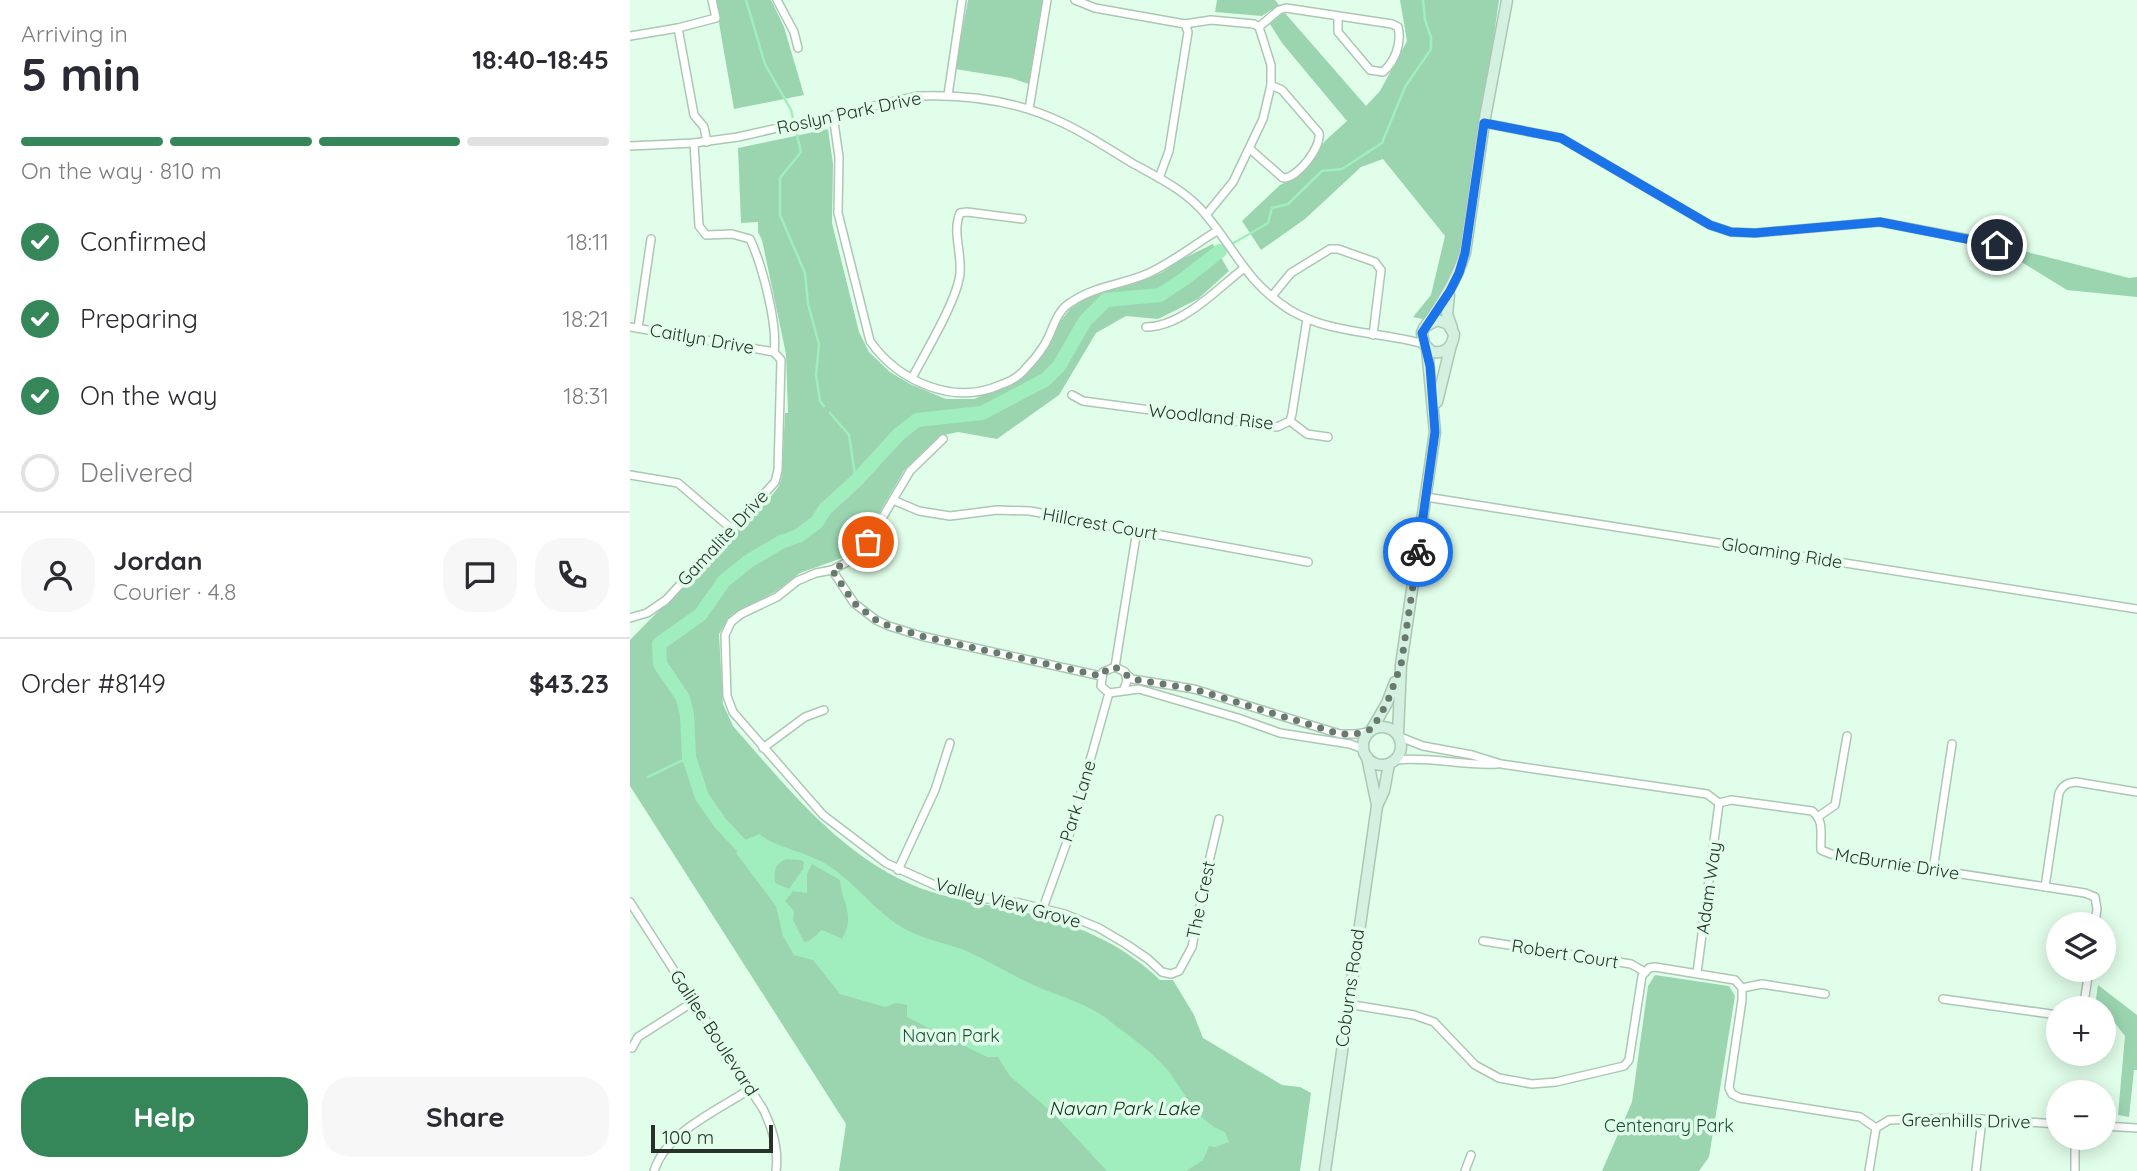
<!DOCTYPE html>
<meta charset="utf-8">
<style>
body{margin:0;font-family:Quicksand,sans-serif;background:#f7f7f7;color:#2b2b33;height:100vh;display:flex;flex-direction:column;font-size:26px;white-space:nowrap}
*{box-sizing:border-box;margin:0}
p{font-size:23px;color:#7c7c81}
.icon{flex:none;width:38px;height:38px;fill:none;stroke:currentColor;stroke-width:2;stroke-linecap:round;stroke-linejoin:round}
.map{position:relative;flex:1;overflow:hidden}
.panel{display:flex;flex-direction:column;background:#fff;width:630px}
.panel>*{flex:none}
.tools{position:absolute;left:1416px;top:912px;display:grid;gap:14px}
.tools a{display:grid;place-items:center;width:70px;height:70px;border-radius:50%;background:#fff;box-shadow:0 4px 18px #0003;font-size:35px}
.scale{position:absolute;left:21px;bottom:18px;width:122px;box-sizing:border-box;padding-left:7px;border:4px solid #27322b;border-top:0;font-size:19px;line-height:24px;white-space:nowrap;color:#27322b;-webkit-text-stroke:5px #e1feea;paint-order:stroke}
.pin{position:absolute;display:grid;place-items:center;width:60px;height:60px;color:#fff;margin:-30px;border:4px solid #fff;border-radius:50%;box-shadow:0 2px 7px #0007}
.courier{position:absolute;display:grid;place-items:center;width:70px;height:70px;margin:-35px;border:5px solid #1a73e8;border-radius:50%;background:#fff;color:#222;box-shadow:0 2px 9px #0007}
.overview em{font-style:normal;font-weight:800}
.overview div{display:flex;flex-direction:column-reverse}
.overview{display:flex;align-items:center;justify-content:space-between;height:119px;padding:0 21px}
h1{font-size:46px;font-weight:800;line-height:52px}
.bar{display:grid;grid-template-columns:repeat(4,1fr);gap:10px 7px;align-content:center;height:84px;padding:0 21px}
.bar i{height:9px;border-radius:5px;background:#e1e1e2}
.bar .active{background:#358759}
.bar p{grid-column:span 4}
.line{display:flex;align-items:center;gap:18px;padding:0 21px;border-top:2px solid #e1e1e2}
.line div{flex:1}
.round{display:grid;place-items:center;flex:none;width:74px;height:74px;border-radius:28px;background:#f7f7f7}
ol{padding:0 21px;list-style:none}
li{display:flex;align-items:center;gap:21px;height:77px}
li p{margin-inline-start:auto}
li .icon{padding:7px;border-radius:50%;background:#358759;color:#fff;stroke-width:4}
li:last-child{color:#7c7c81}
li i{width:38px;height:38px;border:4px solid #e1e1e2;border-radius:50%}
.button{display:flex;gap:14px;margin-top:auto;padding:14px 21px}
.button a{flex:1;height:80px;border-radius:28px;background:#358759;color:#fff;font-size:28px;font-weight:800;line-height:80px;text-align:center}
.button a+a{background:#f7f7f7;color:#2b2b33}
main{display:flex;flex:1;min-height:0}
.map>svg:first-child{display:block}
.green{fill:#9bd5b0}
.water{fill:#a0eebd;fill-rule:evenodd}
.lines{fill:none;stroke-linecap:round;stroke-linejoin:round}
.stream{stroke:#a0eebd;stroke-width:2.5}
.river{stroke:#a0eebd;stroke-width:14}
.street-casing{stroke:#acc7b4;stroke-width:10}
.secondary-casing{stroke:#acc7b4;stroke-width:13}
.street{stroke:#fff;stroke-width:7}
.secondary{stroke:#d4f0e0;stroke-width:10}
.done{stroke:#68796e;stroke-width:7;stroke-dasharray:0 12.6}
.route{stroke:#1a73e8;stroke-width:9}
.labels{text-anchor:middle;stroke-width:7;stroke-linejoin:round;paint-order:stroke}
.street-label{font-size:18px;fill:#27322b;stroke:#e1feea}
.park-label{font-size:18px;fill:#175132;stroke:#e1feea}
.water-label{font-size:19px;font-style:italic;fill:#0f311e;stroke:#e1feea}
</style>
<main>
<section class="panel">
<div class="overview"><div><h1>5 min</h1><p>Arriving in</p></div><em>18:40–18:45</em></div>
<div class="bar"><i class="active"></i><i class="active"></i><i class="active"></i><i></i><p>On the way · 810 m</p></div>
<ol>
<li><svg class="icon" aria-label="check" viewBox="0 0 24 24"><path d="M5 12l5 5 9-10"/></svg>Confirmed<p>18:11</p></li>
<li><svg class="icon" aria-label="check" viewBox="0 0 24 24"><path d="M5 12l5 5 9-10"/></svg>Preparing<p>18:21</p></li>
<li><svg class="icon" aria-label="check" viewBox="0 0 24 24"><path d="M5 12l5 5 9-10"/></svg>On the way<p>18:31</p></li>
<li><i></i>Delivered</li>
</ol>
<div class="line" style="height:126px"><a class="round"><svg class="icon" aria-label="person" viewBox="0 0 24 24"><circle cx="12" cy="8" r="4"/><path d="M4 21q1-7 8-7t8 7"/></svg></a><div><b>Jordan</b><p>Courier · 4.8</p></div><a class="round"><svg class="icon" aria-label="chat" viewBox="0 0 24 24"><path d="M4 5h16v11H9l-5 4z"/></svg></a><a class="round"><svg class="icon" aria-label="phone" viewBox="0 0 24 24"><path d="M5 4h4l2 5-3 2q2 4 5 5l2-3 5 2v4C11 20 4 13 5 4z"/></svg></a></div>
<div class="line" style="height:91px"><div>Order #8149</div><b>$43.23</b></div>
<div class="button"><a>Help</a><a>Share</a></div>
</section>
<div class="map">
<svg width="1507" height="1171" viewBox="0 0 1507 1171">
<rect width="100%" height="100%" fill="#e1feea"/>
<g class="green">
<path d="M85 0H141L154 27 174 95 104 109Z"/>
<path d="M338 0H414L402 85 381 78 325 69Z"/>
<path d="M587 0H645L649 5 632 16 585 12Z"/>
<path d="M770 0H869L833 257 797 320 783 317 801 295 815 236 753 159 731 167 675 219 631 250 612 221 650 185 667 177 696 140 717 121 652 43 640 24 654 12 736 106 750 91 777 41Z"/>
<path d="M198 129 203 164 202 223 229 332 239 352 260 372 280 384 316 399H344L386 381 410 359 429 323 440 309 459 295 502 284 531 273 554 258 583 244 599 271 568 299 528 319 496 316 466 333 429 395 367 439 328 432 310 436 275 469 234 539 212 558 170 573 145 592 101 615 89 634 93 704 103 726C158 788 211 857 290 888 322 900 356 904 389 911 441 922 491 942 530 980H543L564 1015 573 1038 652 1085 670 1087 681 1093 670 1171H209L216 1124 0 786V640L143 494 149 486 152 476 155 413H158L156 354 132 240 128 232V222L111 223 108 148Z"/>
<path d="M1382 248 1499 278 1507 277V297L1437 290 1380 255Z"/>
<path d="M1025 975 1099 986 1105 996 1079 1157 1069 1171H972L1002 1102 1018 986Z"/>
<path d="M1468 985 1507 1015V1070H1504L1499 1117 1488 1115 1495 1036 1466 999Z"/>
</g>
<path class="water" d="M129 834C149 849 175 851 196 864 228 884 249 918 283 933 299 940 317 944 334 950 360 961 384 977 410 988 432 997 458 1004 477 1019 496 1034 519 1049 535 1067 554 1089 564 1121 595 1132L599 1142 585 1147 579 1146 573 1160 556 1171H477L425 1115 380 1076 368 1057H357L277 1017V1005L266 1003 255 1007 210 994 183 960 164 955 153 936 146 906 106 853 113 841ZM156 859 171 860 174 862 173 869 159 889 145 883C144 870 144 865 156 859ZM182 864 210 880C212 904 226 915 212 939L192 930 179 941 174 942 163 920 164 911 155 901 163 891 177 893V874Z"/>
<g class="lines">
<g class="stream">
<path d="M116 0 135 64 161 110 164 123"/>
<path d="M167 135 171 152 150 178V215L175 273 178 304 189 344 186 375 190 401 194 406"/>
<path d="M590 251 638 223 642 208 658 204 692 171 712 169 752 143 775 87 801 49V37L795 20 793 0"/>
<path d="M200 413 219 435 226 481"/>
<path d="M18 777 51 761H60"/>
</g>
<path class="river" d="M111 845 91 824 72 797 59 757 57 715 53 698 30 664 29 644 70 615 94 581 119 561 151 542 168 536 187 522 195 509 226 481 268 435 287 420 352 413 415 380 429 366 455 321 476 300 530 295 554 279 590 251"/>
<defs>
<g id="street">
<path d="M147 0 164 32 168 48"/>
<path d="M445 0 465 8 555 24 558 32 539 151 529 178"/>
<path d="M555 24 581 20 624 24 629 27"/>
<path d="M48 28 64 115 74 127 77 142"/>
<path d="M0 36 48 28 86 18 82 0"/>
<path d="M318 95 332 0"/>
<path d="M399 109 417 0"/>
<path d="M203 115 209 157 208 213 240 341C268 381 323 406 370 385 379 382 390 376 396 368 402 362 408 355 413 347 423 333 424 313 440 303 466 285 493 285 519 273 543 262 565 244 587 231"/>
<path d="M854 123 931 138 1080 225 1101 232 1125 233 1250 222 1376 246"/>
<path d="M64 143 69 226 76 235 102 234 120 239C132 265 148 324 144 352"/>
<path d="M0 146 64 143 108 137 288 96C337 94 388 101 433 123 457 134 480 150 502 163 529 178 557 191 576 215 607 252 616 282 660 310 702 335 749 331 794 344"/>
<path d="M620 149 653 178C667 179 692 147 689 133L652 90 641 85"/>
<path d="M576 215 603 182 633 119 641 85V65L629 27 649 10 656 8 762 24 768 27C772 44 765 61 753 72L740 70 708 32V16"/>
<path d="M642 296 661 273 700 249H708L745 262 751 270 743 335"/>
<path d="M0 327 144 352"/>
<path d="M516 327C552 327 586 290 613 269"/>
<path d="M8 328 21 239"/>
<path d="M282 378C295 353 328 299 330 273 332 253 322 232 330 213L337 212 392 219"/>
<path d="M442 395 453 401 647 427 660 421 662 414 677 319"/>
<path d="M660 421 677 434 698 437"/>
<path d="M313 439 280 471 238 542 223 559 202 570 186 573 167 581 147 597 111 614 101 622 95 635 97 696 103 712 193 815 256 863 309 887 350 898 390 903 435 914 469 928 496 944 518 959 532 972 541 974 549 971 562 947 577 870 589 819"/>
<path d="M0 475 48 483 103 530"/>
<path d="M796 497 1507 609"/>
<path d="M263 500 289 511 320 516 367 510 400 511 678 562"/>
<path d="M202 570 224 603 246 620 259 626 291 636 471 676"/>
<path d="M0 618 17 613 36 600 145 482 148 470 151 360 144 352"/>
<path d="M485 667 507 530"/>
<path d="M495 673 502 679 564 689 710 734H726L738 732"/>
<path d="M493 691 497 681 495 672 485 667 473 672 471 686 479 693 509 689 608 718 650 733 720 744 733 749"/>
<path d="M770 737 793 746 842 755 871 764 1077 794 1089 803"/>
<path d="M133 748 175 717 194 710"/>
<path d="M765 760C798 756 833 766 867 764"/>
<path d="M1089 803 1101 800 1182 811C1195 821 1190 835 1191 850L1201 854 1455 893 1465 897 1467 909 1465 924"/>
<path d="M1189 816 1205 805 1217 736"/>
<path d="M268 870 305 790 320 743"/>
<path d="M1303 870 1322 744"/>
<path d="M1415 887 1429 793C1433 785 1437 783 1446 782L1507 792"/>
<path d="M0 902 133 1109C143 1129 149 1149 146 1171"/>
<path d="M413 908 438 839 479 693"/>
<path d="M853 941 1001 964 1015 972"/>
<path d="M1067 973 1089 803"/>
<path d="M1112 988 1132 984 1195 994"/>
<path d="M1313 999 1428 1015"/>
<path d="M717 1004 784 1015 804 1022 845 1065 869 1078 902 1084 926 1082 994 1066 999 1060 1012 976 1019 968 1025 967 1105 980 1112 988V1000L1099 1088 1102 1094 1110 1098 1230 1117 1246 1128 1239 1171"/>
<path d="M1451 1008 1454 1003 1459 970"/>
<path d="M2 1048 8 1037 63 1002"/>
<path d="M1474 1126 1507 1128"/>
<path d="M1246 1128 1259 1120 1334 1118 1428 1124"/>
<path d="M1445 1138V1171"/>
<path d="M24 1171C36 1132 87 1111 120 1089"/>
<path d="M835 1171 841 1155"/>
<path d="M1346 1171 1352 1119"/>
</g>
<g id="secondary">
<path d="M819 295 817 314 822 328"/>
<path d="M796 326 807 320 818 324 824 334C823 347 815 354 802 352L794 344 792 333 794 328C811 305 826 281 835 253L854 123 877 0"/>
<path d="M807 402 821 345"/>
<circle cx="752" cy="746" r="19"/>
<path d="M742 729 757 703 765 682"/>
<path d="M768 734 771 665 805 432 797 349"/>
<path d="M737 757 747 805"/>
<path d="M695 1171 747 806 754 791 759 764"/>
</g>
</defs>
<use href="#street" class="street-casing"/>
<use href="#secondary" class="secondary-casing"/>
<use href="#street" class="street"/>
<use href="#secondary" class="secondary"/>
</g>
<g class="lines">
<path class="done" d="M238 542 223 559 202 570 224 603 246 620 259 626 291 636 471 676 477 669 485 667 502 679 564 689 710 734H726L742 729 757 703 771 665 788 552"/>
<path class="route" d="M788 552 805 432 800 366 792 333 820 291 829 273 835 253 854 123 931 138 1080 225 1101 232 1125 233 1250 222 1367 245"/>
</g>
<g class="labels">
<g class="street-label">
<text transform="translate(219 113) rotate(-12)" y="6">Roslyn Park Drive</text>
<text transform="translate(72 339) rotate(10)" y="6">Caitlyn Drive</text>
<text transform="translate(581 417) rotate(6)" y="6">Woodland Rise</text>
<text transform="translate(470 524) rotate(10)" y="6">Hillcrest Court</text>
<text transform="translate(93 538) rotate(-47)" y="6">Gamalite Drive</text>
<text transform="translate(1152 553) rotate(9)" y="6">Gloaming Ride</text>
<text transform="translate(448 801) rotate(-73)" y="6">Park Lane</text>
<text transform="translate(1267 864) rotate(9)" y="6">McBurnie Drive</text>
<text transform="translate(1079 888) rotate(-82)" y="6">Adam Way</text>
<text transform="translate(571 900) rotate(-78)" y="6">The Crest</text>
<text transform="translate(378 903) rotate(15)" y="6">Valley View Grove</text>
<text transform="translate(935 954) rotate(9)" y="6">Robert Court</text>
<text transform="translate(720 988) rotate(-82)" y="6">Coburns Road</text>
<text transform="translate(84 1033) rotate(57)" y="6">Galilee Boulevard</text>
<text transform="translate(1336 1121) rotate(1)" y="6">Greenhills Drive</text>
</g>
<g class="park-label">
<text x="321" y="1042">Navan Park</text>
<text x="1039" y="1132">Centenary Park</text>
</g>
<g class="water-label">
<text x="494" y="1115">Navan Park Lake</text>
</g>
</g>
</svg>
<div class="tools">
<a><svg class="icon" aria-label="layers" viewBox="0 0 24 24"><path d="M12 4l9 5-9 5-9-5zM3 14l9 5 9-5"/></svg></a>
<a>+</a>
<a>−</a>
</div>
<div class="scale">100 m</div>
<div class="pin" style="left:238px;top:542px;background:#ea580c"><svg class="icon" aria-label="bag" viewBox="0 0 24 24"><path d="M5 8h14l-1 12H6zM9 8a3 3 0 0 1 6 0"/></svg></div>
<div class="pin" style="left:1367px;top:245px;background:#1f2937"><svg class="icon" aria-label="home" viewBox="0 0 24 24"><path d="M3 11l9-7 9 7M6 9v11h12V9"/></svg></div>
<div class="courier" style="left:788px;top:552px"><svg class="icon" aria-label="bike" viewBox="0 0 24 24"><circle cx="6" cy="16" r="4"/><circle cx="18" cy="16" r="4"/><path d="M6 16l4-8h5l3 8M10 8l3 8H6M13 5h3"/></svg></div>
</div>
</main>
